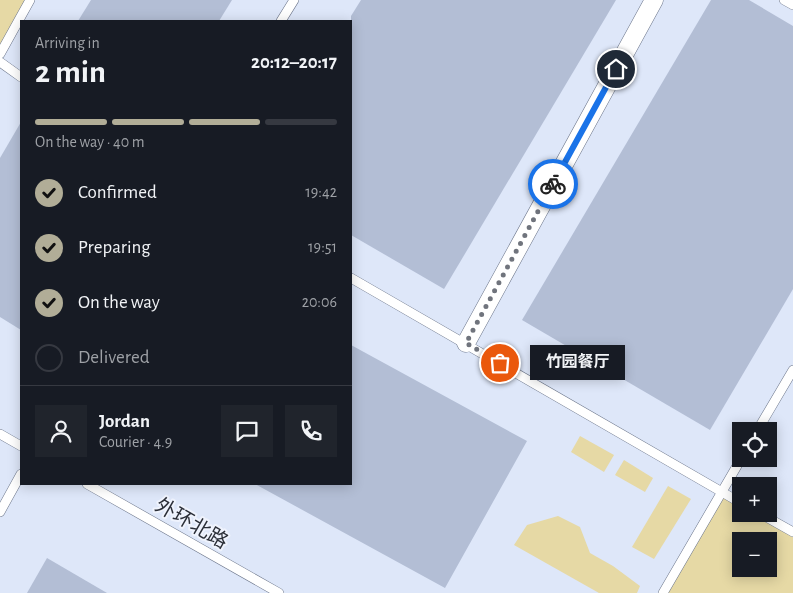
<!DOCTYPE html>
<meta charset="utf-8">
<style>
body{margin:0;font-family:"Alegreya Sans","Noto Sans SC",sans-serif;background:#20242c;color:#f1f3f6;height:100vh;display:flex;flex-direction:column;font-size:19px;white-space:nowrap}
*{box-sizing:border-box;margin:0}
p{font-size:16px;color:#9ea1a6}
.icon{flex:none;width:28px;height:28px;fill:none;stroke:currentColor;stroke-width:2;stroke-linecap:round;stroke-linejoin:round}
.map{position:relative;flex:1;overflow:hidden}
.sheet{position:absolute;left:20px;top:20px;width:332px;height:465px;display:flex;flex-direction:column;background:#171b24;border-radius:0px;box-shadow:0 2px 12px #0003}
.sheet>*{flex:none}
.buttons{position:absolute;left:732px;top:422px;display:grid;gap:10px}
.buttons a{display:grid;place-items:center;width:45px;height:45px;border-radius:0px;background:#171b24;box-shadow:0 2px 12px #0003;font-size:25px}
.pin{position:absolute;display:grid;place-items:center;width:42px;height:42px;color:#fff;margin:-21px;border:2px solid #fff;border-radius:50%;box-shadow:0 1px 5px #0007}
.courier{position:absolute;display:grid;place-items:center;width:50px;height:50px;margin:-25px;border:4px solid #1a73e8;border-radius:50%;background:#fff;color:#222;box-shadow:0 1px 6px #0007}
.bubble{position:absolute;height:35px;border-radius:0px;background:#171b24;box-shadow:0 2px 12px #0003;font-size:16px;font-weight:700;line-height:35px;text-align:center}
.head em{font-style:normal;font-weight:700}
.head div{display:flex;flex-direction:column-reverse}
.head{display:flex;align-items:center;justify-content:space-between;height:85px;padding:0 15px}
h1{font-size:32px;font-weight:700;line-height:38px}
.bar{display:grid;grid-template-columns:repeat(4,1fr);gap:8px 5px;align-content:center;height:60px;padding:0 15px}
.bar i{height:6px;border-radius:4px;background:#363941}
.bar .selected{background:#b1ad97}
.bar p{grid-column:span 4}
.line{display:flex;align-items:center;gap:12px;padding:0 15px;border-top:1px solid #363941}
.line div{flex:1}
.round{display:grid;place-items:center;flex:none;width:52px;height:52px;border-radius:0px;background:#20242c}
ol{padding:0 15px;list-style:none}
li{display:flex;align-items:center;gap:15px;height:55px}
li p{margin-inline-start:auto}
li .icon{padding:5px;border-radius:50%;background:#b1ad97;color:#111;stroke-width:4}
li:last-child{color:#9ea1a6}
li i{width:28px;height:28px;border:2px solid #363941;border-radius:50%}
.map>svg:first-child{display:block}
.built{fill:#dee7f9;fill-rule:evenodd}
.green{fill:#e6d9a5;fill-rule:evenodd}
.building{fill:#b3bed5}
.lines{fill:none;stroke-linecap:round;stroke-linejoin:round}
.service-casing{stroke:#6a7489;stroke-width:10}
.minor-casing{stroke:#6a7489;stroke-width:19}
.service{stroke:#fff;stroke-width:9}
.minor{stroke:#fff;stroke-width:18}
.done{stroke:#70747d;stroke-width:5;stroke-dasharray:0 9}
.route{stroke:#1a73e8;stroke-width:6}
.labels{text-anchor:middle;stroke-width:4;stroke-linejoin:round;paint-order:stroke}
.street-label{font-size:20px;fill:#2b2f38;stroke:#eff3fd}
</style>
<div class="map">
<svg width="793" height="593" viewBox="0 0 793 593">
<rect width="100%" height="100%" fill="#eff3fd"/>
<path class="built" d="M0 0H793V593H0ZM21 21H351V484H21ZM741 431H769V459H741ZM741 486H769V514H741ZM741 541H769V569H741Z"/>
<g class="green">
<path d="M0 0H31L0 55Z"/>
<path d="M580 436 614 455 604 472 571 452Z"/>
<path d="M624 460 653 478 645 492 615 475Z"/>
<path d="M668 486 691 499 654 559 632 547Z"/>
<path d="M722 492 741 503V514H761L793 532V593H663ZM741 541H769V569H741Z"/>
<path d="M558 516 580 527 590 553 613 566 640 586 637 593H599L514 545 527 525Z"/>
</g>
<g class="building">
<path d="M91 0H232L219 21H78Z"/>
<path d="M361 0H616L444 289 351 235V16Z"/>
<path d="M711 0H749L793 26V289L710 430 522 320Z"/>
<path d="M21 122V330L0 317V158Z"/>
<path d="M351 345 527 441 445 588 255 484H351Z"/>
<path d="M47 558 107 593H27Z"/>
</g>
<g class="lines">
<defs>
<g id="service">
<path d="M784 0 793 5"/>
<path d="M281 21 294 0"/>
<path d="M0 54 30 0"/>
<path d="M0 62 21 77"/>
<path d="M351 278 741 503"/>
<path d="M757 431 793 370"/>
<path d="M0 434 21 446"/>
<path d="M87 484 279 593"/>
<path d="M0 512 21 474"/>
<path d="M761 514 793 532"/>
<path d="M663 593 741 459"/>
</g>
<path id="minor" d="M466 343 654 0"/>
</defs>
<use href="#service" class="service-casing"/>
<use href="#minor" class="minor-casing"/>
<use href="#service" class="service"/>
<use href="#minor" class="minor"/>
</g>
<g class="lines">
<path class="done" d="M500 363 466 343 553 184"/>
<path class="route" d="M553 184 616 69"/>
</g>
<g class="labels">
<g class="street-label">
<text transform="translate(192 523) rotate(30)" y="7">外环北路</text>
</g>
</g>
</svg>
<div class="buttons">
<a><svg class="icon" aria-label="locate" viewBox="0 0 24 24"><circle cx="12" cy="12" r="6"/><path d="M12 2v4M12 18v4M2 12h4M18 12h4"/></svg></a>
<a>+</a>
<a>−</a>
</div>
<div class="pin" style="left:500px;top:363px;background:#ea580c"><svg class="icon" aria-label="bag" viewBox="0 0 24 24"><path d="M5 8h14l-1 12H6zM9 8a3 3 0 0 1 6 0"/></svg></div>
<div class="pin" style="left:616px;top:69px;background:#1f2937"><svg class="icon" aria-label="home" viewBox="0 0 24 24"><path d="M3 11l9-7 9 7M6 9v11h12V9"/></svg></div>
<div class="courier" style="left:553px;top:184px"><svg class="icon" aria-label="bike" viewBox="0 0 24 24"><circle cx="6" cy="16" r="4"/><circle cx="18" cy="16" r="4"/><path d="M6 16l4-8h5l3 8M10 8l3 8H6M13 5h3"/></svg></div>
<div class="bubble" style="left:530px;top:345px;width:95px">竹园餐厅</div>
<section class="sheet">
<div class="head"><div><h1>2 min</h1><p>Arriving in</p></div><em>20:12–20:17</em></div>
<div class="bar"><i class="selected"></i><i class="selected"></i><i class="selected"></i><i></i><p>On the way · 40 m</p></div>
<ol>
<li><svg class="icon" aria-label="check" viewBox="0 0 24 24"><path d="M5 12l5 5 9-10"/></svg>Confirmed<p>19:42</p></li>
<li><svg class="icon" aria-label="check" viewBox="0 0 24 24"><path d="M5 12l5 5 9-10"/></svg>Preparing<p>19:51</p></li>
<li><svg class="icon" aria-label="check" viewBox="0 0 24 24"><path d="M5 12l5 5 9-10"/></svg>On the way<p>20:06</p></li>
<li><i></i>Delivered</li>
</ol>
<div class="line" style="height:90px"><a class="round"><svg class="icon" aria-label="person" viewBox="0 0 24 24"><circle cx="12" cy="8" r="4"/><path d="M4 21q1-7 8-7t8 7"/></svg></a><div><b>Jordan</b><p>Courier · 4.9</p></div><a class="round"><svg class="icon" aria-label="chat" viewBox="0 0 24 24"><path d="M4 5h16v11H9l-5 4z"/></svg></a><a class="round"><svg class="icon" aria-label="phone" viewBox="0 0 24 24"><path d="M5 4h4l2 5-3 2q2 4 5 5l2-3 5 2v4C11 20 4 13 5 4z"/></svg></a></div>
</section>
</div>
